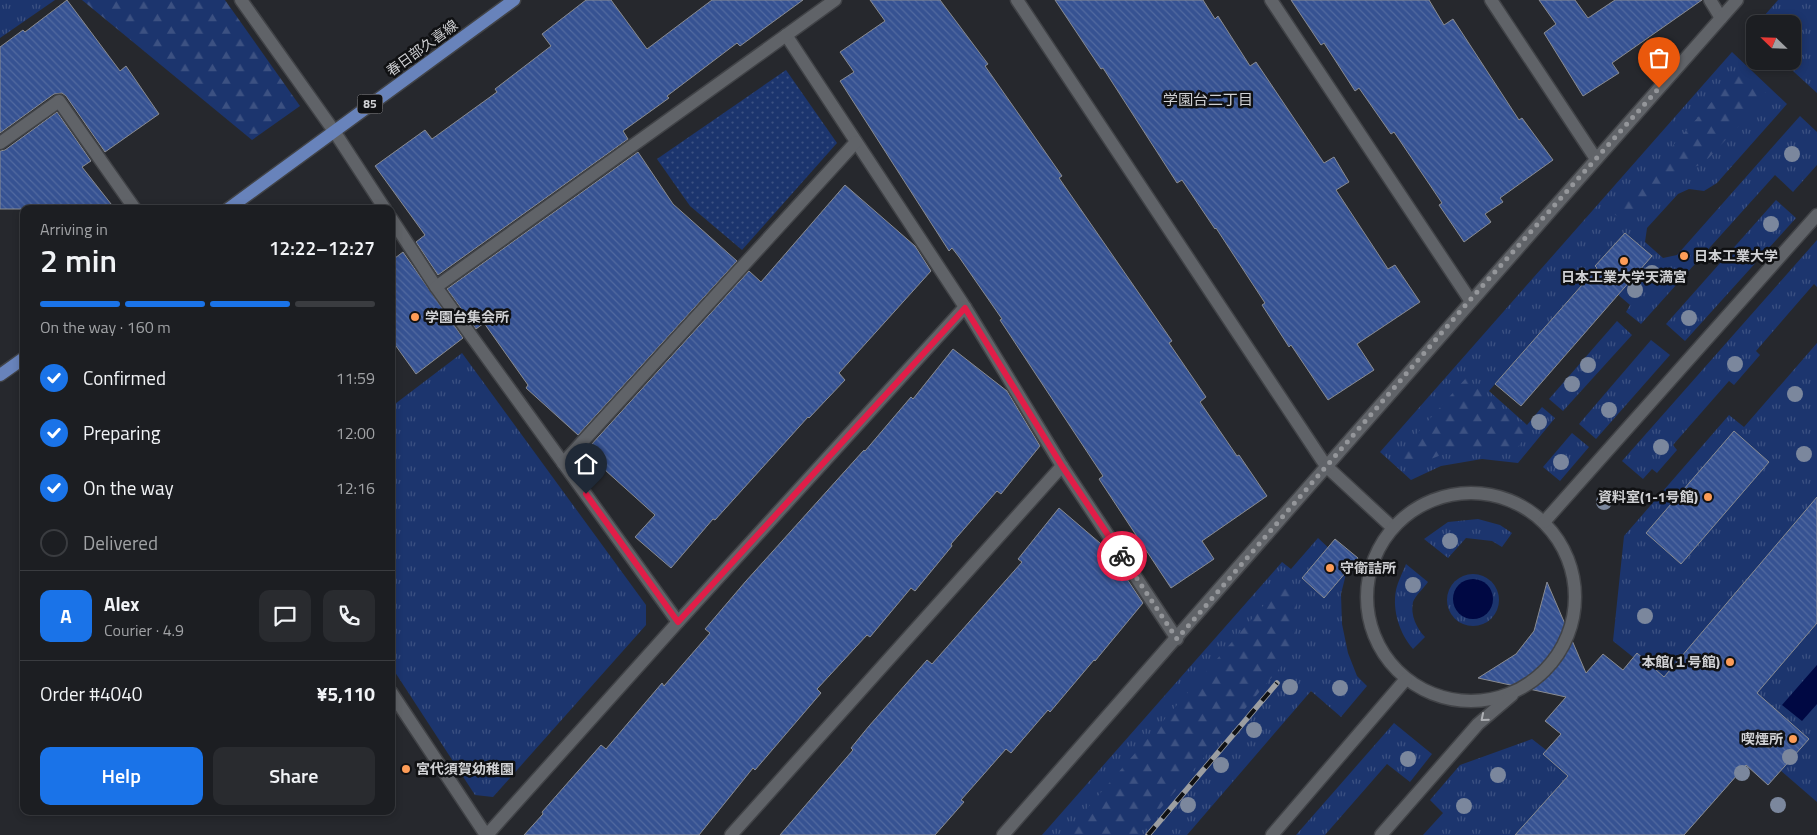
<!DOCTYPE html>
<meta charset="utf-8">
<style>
body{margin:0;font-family:"Titillium Web","Noto Sans JP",sans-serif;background:#292b2f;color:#f1f3f6;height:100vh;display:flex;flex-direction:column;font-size:19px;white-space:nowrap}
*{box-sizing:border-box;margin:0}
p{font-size:16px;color:#a0a2a5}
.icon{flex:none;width:28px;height:28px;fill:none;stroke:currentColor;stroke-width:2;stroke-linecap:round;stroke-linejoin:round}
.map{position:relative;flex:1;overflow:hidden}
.details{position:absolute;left:20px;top:205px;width:375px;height:610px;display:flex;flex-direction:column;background:#1c1e22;border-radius:10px;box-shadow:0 2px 8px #0003,0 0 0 1px #3a3c40}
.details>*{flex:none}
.needle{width:32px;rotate:293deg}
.fabs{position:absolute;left:1746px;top:15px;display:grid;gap:10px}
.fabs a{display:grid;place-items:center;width:55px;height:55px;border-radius:10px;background:#1c1e22;box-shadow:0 2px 8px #0003,0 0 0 1px #3a3c40;font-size:25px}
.pin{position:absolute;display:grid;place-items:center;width:42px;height:42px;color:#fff;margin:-51px -21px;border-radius:50% 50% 50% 0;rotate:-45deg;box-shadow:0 0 5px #0007}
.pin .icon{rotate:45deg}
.courier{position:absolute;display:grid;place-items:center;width:50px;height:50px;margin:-25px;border:4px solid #e11d48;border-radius:50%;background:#fff;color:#222;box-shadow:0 1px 6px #0007}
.head em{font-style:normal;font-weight:600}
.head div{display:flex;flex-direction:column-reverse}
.head{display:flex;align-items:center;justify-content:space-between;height:85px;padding:0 20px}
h1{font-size:32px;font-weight:600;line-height:38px}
.bar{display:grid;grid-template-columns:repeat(4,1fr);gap:8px 5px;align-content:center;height:60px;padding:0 20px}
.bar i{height:6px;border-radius:4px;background:#3a3c40}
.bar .on{background:#1a73e8}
.bar p{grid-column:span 4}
.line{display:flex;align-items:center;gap:12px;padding:0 20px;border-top:1px solid #3a3c40}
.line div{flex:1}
.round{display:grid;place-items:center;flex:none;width:52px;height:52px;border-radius:10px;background:#292b2f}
ol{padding:0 20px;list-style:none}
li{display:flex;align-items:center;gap:15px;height:55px}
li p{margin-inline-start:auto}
li .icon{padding:5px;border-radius:50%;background:#1a73e8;color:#fff;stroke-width:4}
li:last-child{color:#a0a2a5}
li i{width:28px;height:28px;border:2px solid #3a3c40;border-radius:50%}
.action{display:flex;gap:10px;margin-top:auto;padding:10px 20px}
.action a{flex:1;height:58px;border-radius:10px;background:#1a73e8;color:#fff;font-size:20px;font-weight:600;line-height:58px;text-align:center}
.action a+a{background:#292b2f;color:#f1f3f6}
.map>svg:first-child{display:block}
.grass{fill:url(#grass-tufts)}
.forest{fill:url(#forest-firs)}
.park{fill:url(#park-dots)}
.water{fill:#000843}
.building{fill:url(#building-back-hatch);stroke:#8a8c91}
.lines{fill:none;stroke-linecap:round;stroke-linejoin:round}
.minor-casing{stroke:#414347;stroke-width:15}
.major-casing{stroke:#414347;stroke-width:15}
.minor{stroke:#606368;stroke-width:12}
.major{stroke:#6883bb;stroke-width:12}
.rail-casing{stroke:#9c9ea1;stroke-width:5.5}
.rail{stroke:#101113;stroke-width:4;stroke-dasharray:11;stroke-linecap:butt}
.tree{fill:#7b879d}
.oneway{stroke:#aeb0b4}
.done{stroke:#94969a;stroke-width:5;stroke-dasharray:0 9}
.route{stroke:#e11d48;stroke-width:6}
.poi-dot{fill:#fd9c57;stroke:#101113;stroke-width:2}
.labels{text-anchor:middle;stroke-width:5;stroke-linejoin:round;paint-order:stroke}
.shield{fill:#101113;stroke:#96979a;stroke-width:1}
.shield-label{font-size:12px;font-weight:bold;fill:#d0d1d4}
.street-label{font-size:14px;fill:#d0d1d4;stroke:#101113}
.poi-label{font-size:14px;font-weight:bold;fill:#d0d1d4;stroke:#101113;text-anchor:start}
.neighbourhood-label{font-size:15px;fill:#d0d1d4;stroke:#101113}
</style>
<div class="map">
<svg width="1817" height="835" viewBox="0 0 1817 835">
<defs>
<pattern id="grass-tufts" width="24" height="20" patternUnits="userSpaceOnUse" patternTransform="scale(1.25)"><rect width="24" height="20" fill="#1c356e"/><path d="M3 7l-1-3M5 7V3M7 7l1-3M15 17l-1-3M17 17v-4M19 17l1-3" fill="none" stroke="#3c5182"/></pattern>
<pattern id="forest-firs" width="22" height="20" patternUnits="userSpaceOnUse" patternTransform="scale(1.25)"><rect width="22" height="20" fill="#1c356e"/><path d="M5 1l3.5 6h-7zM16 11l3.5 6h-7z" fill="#3c5182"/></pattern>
<pattern id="park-dots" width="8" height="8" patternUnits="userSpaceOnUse" patternTransform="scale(1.25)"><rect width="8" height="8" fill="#1c356e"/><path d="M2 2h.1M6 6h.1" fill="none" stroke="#3c5182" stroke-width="1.8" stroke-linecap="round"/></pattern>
<pattern id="building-back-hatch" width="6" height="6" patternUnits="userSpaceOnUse" patternTransform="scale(1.25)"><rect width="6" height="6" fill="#365292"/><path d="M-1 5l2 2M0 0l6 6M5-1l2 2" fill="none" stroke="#526aa0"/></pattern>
</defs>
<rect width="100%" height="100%" fill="#26282d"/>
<g class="grass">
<path d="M0 0H55L0 38Z"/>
<path d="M1778 0H1817V93L1782 61H1792V24H1757Z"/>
<path d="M1732 52 1787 104 1717 183 1704 191 1689 189 1678 194 1647 228 1645 242 1663 258 1677 255 1800 116 1817 132V165L1793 192 1775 175 1641 324 1626 312 1630 305 1593 273 1489 391 1527 425 1542 407 1555 418 1518 463 1482 459 1441 466 1411 480 1380 452Z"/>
<path d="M1776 200 1796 218 1685 341 1666 324Z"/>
<path d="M1817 240V287L1814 284 1756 351 1760 355 1734 385 1729 381 1673 445 1677 450 1657 473 1652 469 1643 479 1622 461Z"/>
<path d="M1617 321 1632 335 1563 411 1549 399Z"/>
<path d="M1651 340 1670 355 1596 439 1579 424Z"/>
<path d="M1817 343V513L1669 686 1613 641 1624 536 1729 415 1744 427Z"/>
<path d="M462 353 646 605V625L493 797 475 795 391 666V407Z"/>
<path d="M1572 433 1589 447 1560 481 1543 467Z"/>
<path d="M1478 519 1500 525 1512 533 1502 547 1492 541 1466 538 1448 558 1424 539 1448 522Z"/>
<path d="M1318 538 1348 566 1341 594 1342 624 1348 653 1357 676 1367 686 1341 717 1311 691 1187 835H1042L1282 562 1291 569Z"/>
<path d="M1817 541V802L1691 693Z"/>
<path d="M1406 564 1428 582C1424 588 1415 596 1413 602 1410 615 1417 629 1425 637L1413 649C1400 634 1392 611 1396 590 1398 581 1403 572 1406 564Z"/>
<circle cx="1473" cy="600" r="26"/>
<path d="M1394 723 1432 754 1410 782 1387 764 1325 835H1296Z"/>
<path d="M1532 739 1586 781 1538 835H1423L1443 813 1430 800 1460 765Z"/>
</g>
<g class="forest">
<path d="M82 0H225L300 106 252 140Z"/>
<path d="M1740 70 1768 95 1703 164 1672 174 1627 224 1613 213Z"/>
<path d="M1466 378 1528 434 1514 452 1480 447 1441 455 1411 467 1397 456Z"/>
<path d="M1283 583 1297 595 1295 650 1138 835H1064Z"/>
</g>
<path class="park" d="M786 70 837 143 742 250 690 206 657 159Z"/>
<g class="water">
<circle cx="1473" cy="599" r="20"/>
<path d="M1817 665V704L1802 721 1782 705Z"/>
</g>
<g class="building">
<path d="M67 0 120 71 126 66 159 114 105 152 66 96 62 93 54 94 0 133V47L23 30 25 32Z"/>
<path d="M586 0H611L647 49 712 0H803L740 46 737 43 667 96 669 98 623 131 628 139 438 275 416 242 425 235 375 166 425 130 432 139 497 92 495 89 551 46 542 34Z"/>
<path d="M870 0H940L988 64 985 66 1062 176 1059 178 1172 341 1169 343 1206 397 1200 402 1237 456 1239 455 1267 496 1202 541 1214 559 1171 588 1099 479 1103 476 1000 320 1002 319 959 257 952 248 949 251 840 81 854 72 840 52 885 21Z"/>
<path d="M1055 0H1203L1215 19 1218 16 1250 66 1256 62 1324 163 1334 157 1349 182 1336 190 1388 269 1395 265 1420 302 1357 344 1374 370 1328 400 1291 345 1289 347 1262 305 1265 303 1216 228 1215 229 1182 180 1177 183 1103 68 1101 69Z"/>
<path d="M1291 0H1429L1444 25 1453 19 1519 120 1522 118 1553 160 1500 198 1503 202 1485 214 1491 222 1464 242 1439 205 1442 203 1394 132 1391 134 1359 88 1355 91 1324 43 1321 45Z"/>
<path d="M1539 0H1575L1588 18 1615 0H1702L1612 63 1619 73 1583 96 1544 33 1556 24Z"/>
<path d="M57 112 91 161 82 167 115 209H0V151L5 150Z"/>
<path d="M638 152 673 204 737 261 578 435 526 388 528 385 484 323 476 329 447 289Z"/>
<path d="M845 185 915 246 931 271 839 373 845 380 809 418 808 417 715 520 713 519 671 568 635 537 655 515 595 461 600 456 590 446 749 271 761 282Z"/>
<path d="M1625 233 1652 256 1521 406 1495 384 1597 268 1595 266Z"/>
<path d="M403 252 463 338 416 374 391 339V261Z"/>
<path d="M953 349 1007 391 1040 446 1001 494 997 491 951 544 952 546 915 591 911 588 870 637 867 635 817 689 821 693 755 770 753 768 699 835H524L543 814 542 812 601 745 606 749 662 683 664 686 710 633 705 629 746 581 864 450 865 451 911 397 913 399Z"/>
<path d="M1734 431 1769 462 1681 564 1646 533Z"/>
<path d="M1817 497V623L1757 693 1809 739 1768 785 1746 765 1684 835H1515L1568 776 1543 754 1561 734 1545 721 1566 697 1478 678 1516 654 1534 631 1547 582 1586 673 1603 654 1623 670 1637 653 1664 677Z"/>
<path d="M1059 508 1107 549 1143 603 1095 661 1094 660 1050 712 1048 710 1011 753 1006 749 961 800 964 802 935 835H780L853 750 851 748 869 726 927 660 932 664 1022 562 1018 559Z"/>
<path d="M1335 539 1358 558 1324 598 1302 578Z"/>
</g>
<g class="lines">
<defs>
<g id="minor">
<path d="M241 0 334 131 385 209"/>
<path d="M1017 0 1326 466 1393 528"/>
<path d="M1271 0 1470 300"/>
<path d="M1491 0 1596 159"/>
<path d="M1710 0 1721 18"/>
<path d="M786 35 965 307 1062 466 1177 639"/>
<path d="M0 143 59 101 135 209"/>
<path d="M391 218 436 287 678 622"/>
<path d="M436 287 835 0"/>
<path d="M563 463 856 142"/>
<circle cx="1471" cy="597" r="104"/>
<path d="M1544 522 1817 215"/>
<path d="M391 692 486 835"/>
<path d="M487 835 678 622 965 307"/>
<path d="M731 835 1062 466"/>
<path d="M1003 835C1249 557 1491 277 1737 0"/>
<path d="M1272 835 1406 679"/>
<path d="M1381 835 1478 724 1512 695"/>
</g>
<g id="major">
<path d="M228 209 514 0"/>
<path d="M0 375 24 358"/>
</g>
</defs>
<use href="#minor" class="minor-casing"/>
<use href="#major" class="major-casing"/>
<use href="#minor" class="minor"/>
<use href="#major" class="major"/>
<defs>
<path id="rail" d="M1148 835 1277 683"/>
</defs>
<use href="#rail" class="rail-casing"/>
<use href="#rail" class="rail"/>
</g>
<g class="tree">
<circle cx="1792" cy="154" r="8"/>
<circle cx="1771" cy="224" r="8"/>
<circle cx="1652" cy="273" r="8"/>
<circle cx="1635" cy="290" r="8"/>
<circle cx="1689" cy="318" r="8"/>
<circle cx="1735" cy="364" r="8"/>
<circle cx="1588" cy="365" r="8"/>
<circle cx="1572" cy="384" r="8"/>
<circle cx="1795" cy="394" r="8"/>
<circle cx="1609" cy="410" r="8"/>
<circle cx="1539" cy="422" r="8"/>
<circle cx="1661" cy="447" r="8"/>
<circle cx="1804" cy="454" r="8"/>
<circle cx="1561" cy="462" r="8"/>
<circle cx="1604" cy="502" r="8"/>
<circle cx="1450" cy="541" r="8"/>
<circle cx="1413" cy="585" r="8"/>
<circle cx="1645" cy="616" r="8"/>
<circle cx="1290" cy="687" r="8"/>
<circle cx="1340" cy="688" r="8"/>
<circle cx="1254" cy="730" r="8"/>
<circle cx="1769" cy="740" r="8"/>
<circle cx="1790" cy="757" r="8"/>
<circle cx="1408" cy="759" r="8"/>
<circle cx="1221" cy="765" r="8"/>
<circle cx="1742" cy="773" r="8"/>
<circle cx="1498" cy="775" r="8"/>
<circle cx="1188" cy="805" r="8"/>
<circle cx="1778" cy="805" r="8"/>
<circle cx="1464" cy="806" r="8"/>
</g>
<defs><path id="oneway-chevron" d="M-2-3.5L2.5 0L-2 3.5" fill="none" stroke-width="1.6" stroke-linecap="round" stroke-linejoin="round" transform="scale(1.25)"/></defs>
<use class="oneway" href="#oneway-chevron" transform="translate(1484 718) rotate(140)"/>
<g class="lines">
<path class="done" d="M1122 556 1177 639 1470 300 1659 88"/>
<path class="route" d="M586 494 678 622 965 308 1062 466 1122 556"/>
</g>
<g class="poi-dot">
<circle cx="1684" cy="256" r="5"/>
<circle cx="1624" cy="261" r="5"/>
<circle cx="415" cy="317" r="5"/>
<circle cx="1708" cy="497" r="5"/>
<circle cx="1330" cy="568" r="5"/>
<circle cx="1730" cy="662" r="5"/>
<circle cx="1793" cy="739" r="5"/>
<circle cx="406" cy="769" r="5"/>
</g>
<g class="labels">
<rect class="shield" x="357.5" y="94.5" width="25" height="19" rx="4"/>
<g class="shield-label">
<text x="370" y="108">85</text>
</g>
<g class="street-label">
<text transform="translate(422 48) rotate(-36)" y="5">春日部久喜線</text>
</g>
<g class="poi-label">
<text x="1694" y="261">日本工業大学</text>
<text x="1624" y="282" text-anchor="middle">日本工業大学天満宮</text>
<text x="425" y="322">学園台集会所</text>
<text x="1698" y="502" text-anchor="end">資料室(1-1号館)</text>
<text x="1340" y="573">守衛詰所</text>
<text x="1720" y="667" text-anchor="end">本館(１号館)</text>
<text x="1783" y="744" text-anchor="end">喫煙所</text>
<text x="416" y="774">宮代須賀幼稚園</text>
</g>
<g class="neighbourhood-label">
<text x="1208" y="105">学園台二丁目</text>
</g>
</g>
</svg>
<div class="fabs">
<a><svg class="needle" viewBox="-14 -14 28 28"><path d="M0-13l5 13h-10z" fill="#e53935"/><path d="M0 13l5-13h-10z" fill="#a0a2a5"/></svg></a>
</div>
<div class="pin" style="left:1659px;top:88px;background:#ea580c"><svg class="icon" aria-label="bag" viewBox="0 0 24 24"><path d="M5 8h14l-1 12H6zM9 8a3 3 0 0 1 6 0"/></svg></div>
<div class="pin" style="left:586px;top:494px;background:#1f2937"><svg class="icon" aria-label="home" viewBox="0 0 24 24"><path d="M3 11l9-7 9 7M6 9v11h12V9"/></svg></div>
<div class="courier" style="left:1122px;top:556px"><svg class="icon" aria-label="bike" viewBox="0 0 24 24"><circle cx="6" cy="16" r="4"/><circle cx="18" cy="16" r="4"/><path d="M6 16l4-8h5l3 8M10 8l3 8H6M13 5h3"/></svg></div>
<section class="details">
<div class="head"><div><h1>2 min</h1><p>Arriving in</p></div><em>12:22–12:27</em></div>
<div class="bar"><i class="on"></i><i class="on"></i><i class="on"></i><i></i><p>On the way · 160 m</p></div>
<ol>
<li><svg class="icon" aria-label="check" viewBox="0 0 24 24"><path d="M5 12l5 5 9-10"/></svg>Confirmed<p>11:59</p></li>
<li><svg class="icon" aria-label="check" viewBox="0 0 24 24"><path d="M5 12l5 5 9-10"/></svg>Preparing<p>12:00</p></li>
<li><svg class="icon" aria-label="check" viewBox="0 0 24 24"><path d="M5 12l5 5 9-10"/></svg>On the way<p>12:16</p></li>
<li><i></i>Delivered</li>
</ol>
<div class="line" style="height:90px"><b class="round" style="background:#1a73e8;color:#fff">A</b><div><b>Alex</b><p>Courier · 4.9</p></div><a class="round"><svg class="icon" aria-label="chat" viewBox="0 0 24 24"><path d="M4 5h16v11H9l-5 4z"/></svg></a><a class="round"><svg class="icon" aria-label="phone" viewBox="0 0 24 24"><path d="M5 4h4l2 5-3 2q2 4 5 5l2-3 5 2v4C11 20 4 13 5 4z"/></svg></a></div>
<div class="line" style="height:65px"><div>Order #4040</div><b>¥5,110</b></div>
<div class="action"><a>Help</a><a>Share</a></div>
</section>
</div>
